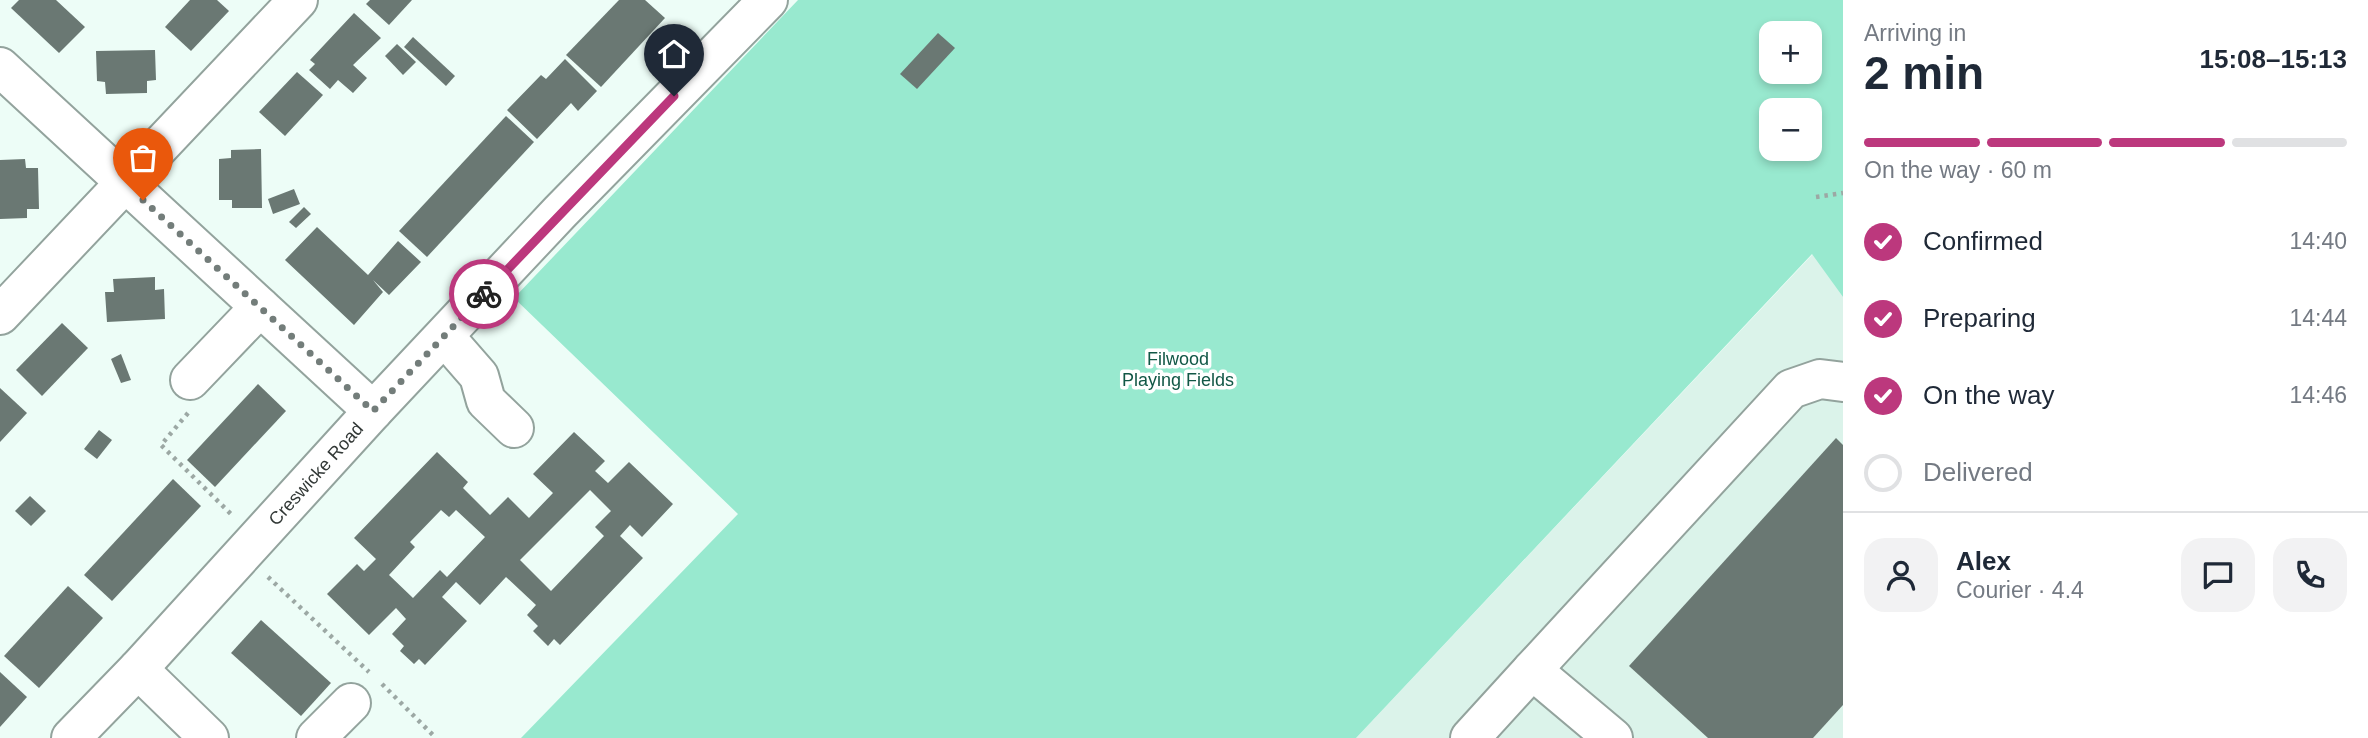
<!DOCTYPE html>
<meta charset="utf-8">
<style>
body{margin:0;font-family:Arial,sans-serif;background:#f2f2f3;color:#1f2937;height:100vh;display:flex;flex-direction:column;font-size:26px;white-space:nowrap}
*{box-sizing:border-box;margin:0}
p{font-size:23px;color:#747a83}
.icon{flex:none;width:38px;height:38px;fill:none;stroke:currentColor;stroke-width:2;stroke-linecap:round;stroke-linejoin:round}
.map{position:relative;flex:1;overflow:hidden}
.sheet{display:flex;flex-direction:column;background:#fff;width:525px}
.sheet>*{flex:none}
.controls{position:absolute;left:1759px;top:21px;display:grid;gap:14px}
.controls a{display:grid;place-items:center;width:63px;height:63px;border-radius:14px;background:#fff;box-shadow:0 4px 10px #0003;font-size:35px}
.pin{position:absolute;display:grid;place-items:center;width:60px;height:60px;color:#fff;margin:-72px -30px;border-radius:50% 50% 50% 0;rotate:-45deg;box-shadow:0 0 7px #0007}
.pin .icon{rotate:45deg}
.courier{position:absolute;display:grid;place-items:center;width:70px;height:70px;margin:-35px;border:5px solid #bc387d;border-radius:50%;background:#fff;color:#222;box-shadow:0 2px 9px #0007}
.head em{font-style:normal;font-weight:600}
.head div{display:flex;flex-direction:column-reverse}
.head{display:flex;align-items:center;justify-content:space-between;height:119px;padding:0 21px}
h1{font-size:46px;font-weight:600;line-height:52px}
.bar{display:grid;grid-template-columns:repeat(4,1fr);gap:10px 7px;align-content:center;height:84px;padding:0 21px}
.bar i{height:9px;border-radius:5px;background:#e0e1e3}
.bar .selected{background:#bc387d}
.bar p{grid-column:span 4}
.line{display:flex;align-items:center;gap:18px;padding:0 21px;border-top:2px solid #e0e1e3}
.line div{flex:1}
.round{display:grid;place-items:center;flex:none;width:74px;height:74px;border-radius:21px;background:#f2f2f3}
ol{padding:0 21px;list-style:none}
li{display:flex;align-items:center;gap:21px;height:77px}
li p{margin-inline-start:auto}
li .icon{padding:7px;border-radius:50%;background:#bc387d;color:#fff;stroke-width:4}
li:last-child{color:#747a83}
li i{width:38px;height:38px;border:4px solid #e0e1e3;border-radius:50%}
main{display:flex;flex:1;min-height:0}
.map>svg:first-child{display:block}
.built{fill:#dbf3ea}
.green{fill:#98e9cf;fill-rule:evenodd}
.building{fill:#6a7873;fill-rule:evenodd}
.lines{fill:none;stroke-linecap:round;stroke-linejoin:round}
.minor-casing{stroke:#93a39d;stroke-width:42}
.path{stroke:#9ca8a4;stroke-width:4.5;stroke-dasharray:3.5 5;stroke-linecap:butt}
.minor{stroke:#fff;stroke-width:38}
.done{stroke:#737d7a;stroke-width:7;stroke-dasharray:0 12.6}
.route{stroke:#bc387d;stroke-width:9}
.labels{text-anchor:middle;stroke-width:7;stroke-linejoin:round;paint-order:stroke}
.park-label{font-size:18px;fill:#115746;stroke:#fff}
.street-label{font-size:18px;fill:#323836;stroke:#fff}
</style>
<main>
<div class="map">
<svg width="1843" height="738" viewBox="0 0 1843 738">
<rect width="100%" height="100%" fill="#edfdf7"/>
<path class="built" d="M1813 254 1843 297V738H1356Z"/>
<path class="green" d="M798 0H1843V297L1812 254 1356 738H521L738 514 514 298ZM1771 33H1810V72H1771ZM1771 110H1810V149H1771Z"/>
<g class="building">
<path d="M19 0H56L85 27 59 53 11 8Z"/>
<path d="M190 0H217L229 11 191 51 165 27Z"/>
<path d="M370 0H412L389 25 366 4Z"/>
<path d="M619 0H645L665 18 601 87 566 55Z"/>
<path d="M354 13 381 38 353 65 367 78 353 93 338 80 330 89 309 70 315 64 310 60Z"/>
<path d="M938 33 955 48 917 89 900 74Z"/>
<path d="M413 37 455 76 446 86 404 47Z"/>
<path d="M397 44 416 62 403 75 385 56Z"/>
<path d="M155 50 156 80 147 81V93L106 94 105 82 97 81 96 51Z"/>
<path d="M565 59 597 91 578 111 571 103 537 139 507 110 541 75 546 79Z"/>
<path d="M297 72 323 95 285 136 259 112Z"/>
<path d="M506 116 534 142 427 257 399 231Z"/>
<path d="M261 149 262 208H232V200H219V159L231 158V150Z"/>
<path d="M25 159 26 168H38L39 209H27V218L0 219V160Z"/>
<path d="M294 189 300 204 273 214 268 199Z"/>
<path d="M304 207 311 214 296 228 289 222Z"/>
<path d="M317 227 368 275 398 241 421 262 389 295 373 280 383 292 354 325 285 260Z"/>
<path d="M155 277V290L164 289 165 319 107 322 105 292H114L113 279Z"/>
<path d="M62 323 88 348 42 396 16 370Z"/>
<path d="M121 354 131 380 121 383 111 359Z"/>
<path d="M258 384 286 411 215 487 187 460Z"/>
<path d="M0 388 27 413 0 442Z"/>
<path d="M99 430 112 440 97 459 84 449Z"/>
<path d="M574 432 605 461 595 471 608 483 629 462 673 504 642 537 630 525 620 536 643 558 560 645 554 639 548 646 533 631 538 626 527 615 536 605 506 577 480 605 456 582 442 597 467 621 425 665 419 659 414 664 400 651 404 646 392 634 406 619 396 608 369 635 327 594 357 564 364 571 376 559 354 538 437 452 468 482 463 488 490 515 508 497 529 518 553 493 533 474ZM590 490 611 511 595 527 604 536 551 591 520 560ZM441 510 449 517 456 510 485 537 447 577 440 570 413 598 389 575 415 547 410 542Z"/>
<path d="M1836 438 1843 445V705L1813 738H1708L1629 666Z"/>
<path d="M173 479 201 506 112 601 84 575Z"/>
<path d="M30 496 46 511 31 526 15 511Z"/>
<path d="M68 586 103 618 39 688 4 656Z"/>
<path d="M261 620 331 683 301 716 231 653Z"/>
<path d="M0 672 27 697 0 727Z"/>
</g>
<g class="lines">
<defs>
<g id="minor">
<path d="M0 67 373 411"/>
<path d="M0 315 298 0"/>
<path d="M445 337 479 376 486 401 514 428"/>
<path d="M190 380 260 307"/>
<path d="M138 669 209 738"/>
<path d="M1532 670 1791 389 1820 379 1843 382"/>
<path d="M71 738 138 669 373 411 560 212 768 0"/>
<path d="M316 738 351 703"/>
<path d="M1470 738 1532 670 1613 738"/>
</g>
</defs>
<use href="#minor" class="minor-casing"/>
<g class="path">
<path d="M1816 197 1843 193"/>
<path d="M188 413 161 445 232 515"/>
<path d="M268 577 369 672"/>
<path d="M382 684 436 738"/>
</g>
<use href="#minor" class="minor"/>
</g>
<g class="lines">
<path class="done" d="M143 200 373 411 484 294"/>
<path class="route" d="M484 294 674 96"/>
</g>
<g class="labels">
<g class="park-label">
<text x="1178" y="365">Filwood<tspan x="1178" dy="21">Playing Fields</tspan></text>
</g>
<g class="street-label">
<text transform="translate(316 474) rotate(-48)" y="6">Creswicke Road</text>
</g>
</g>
</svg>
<div class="controls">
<a>+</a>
<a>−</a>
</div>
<div class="pin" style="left:143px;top:200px;background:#ea580c"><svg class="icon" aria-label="bag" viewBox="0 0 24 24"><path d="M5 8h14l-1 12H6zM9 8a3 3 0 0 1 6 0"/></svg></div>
<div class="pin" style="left:674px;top:96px;background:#1f2937"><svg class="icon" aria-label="home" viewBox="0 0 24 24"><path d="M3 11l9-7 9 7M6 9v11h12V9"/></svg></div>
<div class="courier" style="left:484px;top:294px"><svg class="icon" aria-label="bike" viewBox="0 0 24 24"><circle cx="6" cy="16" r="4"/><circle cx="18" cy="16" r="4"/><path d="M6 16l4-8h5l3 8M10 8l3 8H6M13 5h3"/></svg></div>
</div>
<section class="sheet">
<div class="head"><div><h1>2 min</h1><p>Arriving in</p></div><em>15:08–15:13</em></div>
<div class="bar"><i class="selected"></i><i class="selected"></i><i class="selected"></i><i></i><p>On the way · 60 m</p></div>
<ol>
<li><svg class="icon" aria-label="check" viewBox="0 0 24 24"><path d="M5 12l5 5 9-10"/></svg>Confirmed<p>14:40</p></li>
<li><svg class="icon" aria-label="check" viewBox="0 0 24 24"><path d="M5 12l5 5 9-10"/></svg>Preparing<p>14:44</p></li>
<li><svg class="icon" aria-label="check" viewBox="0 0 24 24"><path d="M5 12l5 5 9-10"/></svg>On the way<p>14:46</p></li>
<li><i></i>Delivered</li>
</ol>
<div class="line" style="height:126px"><a class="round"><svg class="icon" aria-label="person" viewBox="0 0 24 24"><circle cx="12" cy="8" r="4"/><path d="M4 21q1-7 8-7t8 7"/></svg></a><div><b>Alex</b><p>Courier · 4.4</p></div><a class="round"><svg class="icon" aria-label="chat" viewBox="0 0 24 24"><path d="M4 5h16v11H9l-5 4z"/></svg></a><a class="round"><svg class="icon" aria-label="phone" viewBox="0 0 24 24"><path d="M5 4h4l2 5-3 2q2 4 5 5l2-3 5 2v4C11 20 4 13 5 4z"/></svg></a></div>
</section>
</main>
